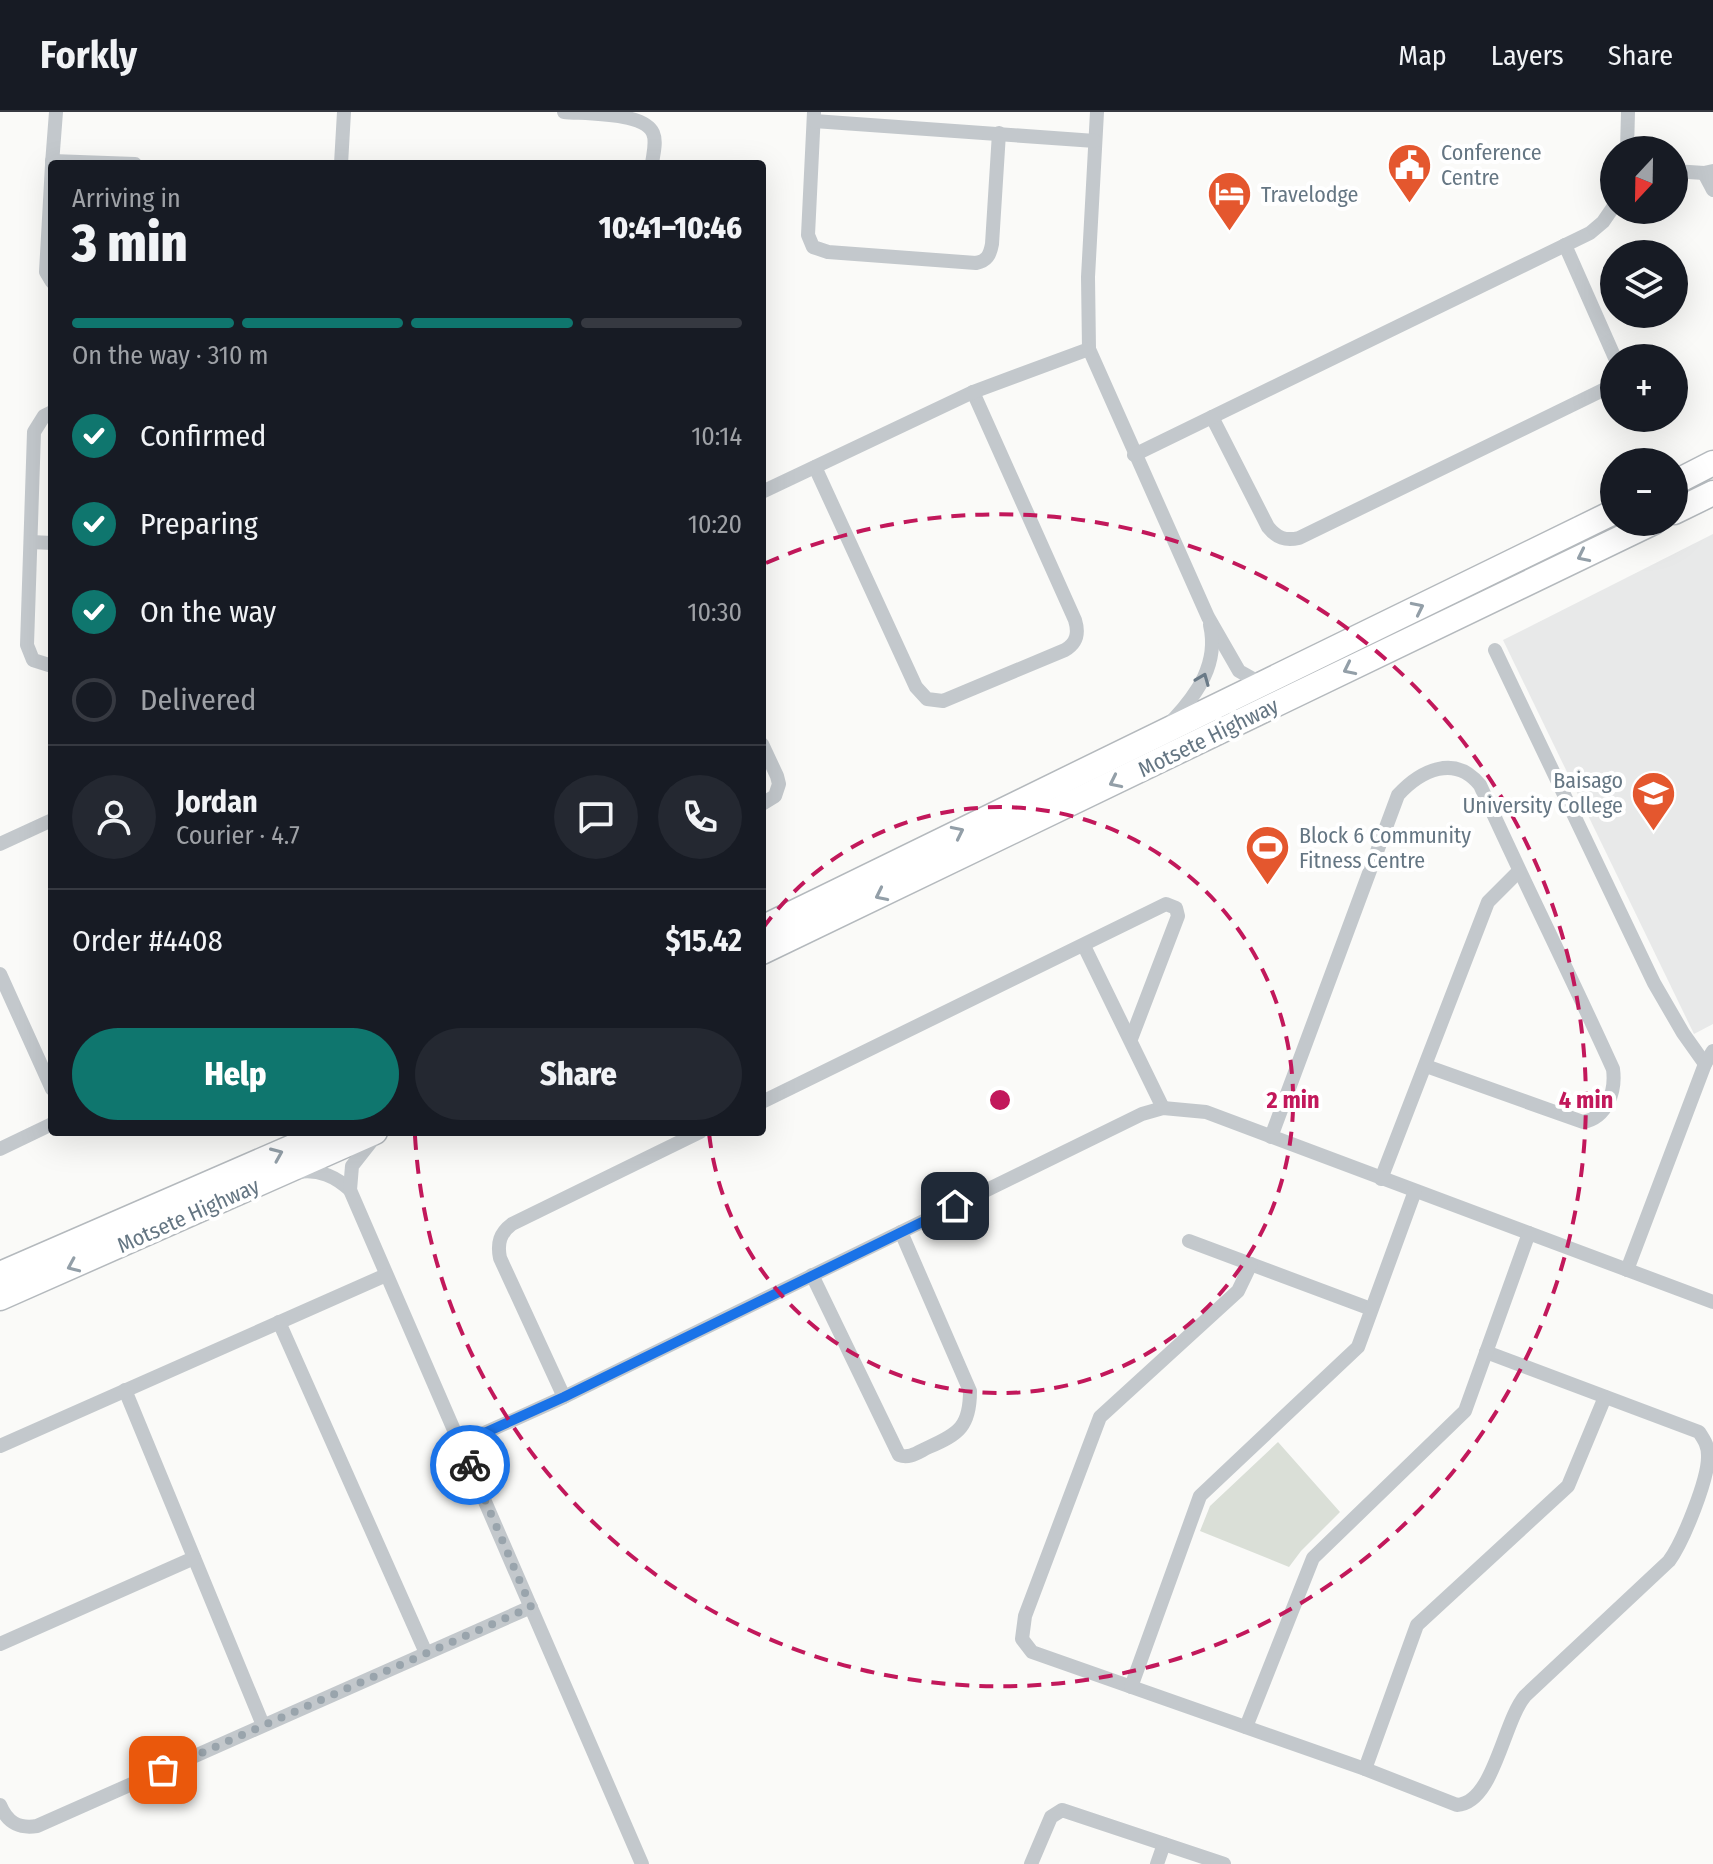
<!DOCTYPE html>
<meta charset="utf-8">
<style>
body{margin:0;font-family:"Fira Sans Condensed",sans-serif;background:#242831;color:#f1f3f6;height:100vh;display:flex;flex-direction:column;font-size:30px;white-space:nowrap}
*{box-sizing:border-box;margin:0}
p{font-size:26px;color:#9ea1a6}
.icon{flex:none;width:44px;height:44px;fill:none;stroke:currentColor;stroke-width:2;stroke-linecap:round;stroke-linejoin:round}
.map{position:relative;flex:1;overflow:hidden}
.details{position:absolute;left:48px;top:48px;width:718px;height:976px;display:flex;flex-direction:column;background:#171b24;border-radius:8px;box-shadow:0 8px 32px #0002}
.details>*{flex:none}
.needle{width:52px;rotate:202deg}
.buttons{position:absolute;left:1600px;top:24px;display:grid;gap:16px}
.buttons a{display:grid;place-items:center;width:88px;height:88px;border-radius:50%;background:#171b24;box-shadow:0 8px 32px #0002;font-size:40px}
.pin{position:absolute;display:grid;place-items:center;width:68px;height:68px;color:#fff;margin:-34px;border-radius:16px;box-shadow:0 4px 12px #0006}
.courier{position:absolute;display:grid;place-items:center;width:80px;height:80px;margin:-40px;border:6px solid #1a73e8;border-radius:50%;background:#fff;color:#222;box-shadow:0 2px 10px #0007}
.headline em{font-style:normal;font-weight:800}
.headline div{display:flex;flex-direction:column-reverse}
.headline{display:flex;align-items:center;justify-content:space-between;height:136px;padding:0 24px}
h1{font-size:52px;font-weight:800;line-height:60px}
.bar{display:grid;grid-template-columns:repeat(4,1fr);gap:12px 8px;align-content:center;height:96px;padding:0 24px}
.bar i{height:10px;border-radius:6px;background:#363941}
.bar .on{background:#0f766e}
.bar p{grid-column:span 4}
.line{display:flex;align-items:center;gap:20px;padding:0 24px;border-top:2px solid #363941}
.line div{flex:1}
.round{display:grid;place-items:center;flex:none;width:84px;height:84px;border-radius:42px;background:#242831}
ol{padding:0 24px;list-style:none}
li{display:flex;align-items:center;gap:24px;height:88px}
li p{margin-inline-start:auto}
li .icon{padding:8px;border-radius:50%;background:#0f766e;color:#fff;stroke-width:4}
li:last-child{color:#9ea1a6}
li i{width:44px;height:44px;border:4px solid #363941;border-radius:50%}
.primary-button{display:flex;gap:16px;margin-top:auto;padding:16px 24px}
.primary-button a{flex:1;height:92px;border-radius:48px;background:#0f766e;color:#fff;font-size:32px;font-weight:800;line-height:92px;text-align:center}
.primary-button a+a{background:#242831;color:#f1f3f6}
header{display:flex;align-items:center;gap:48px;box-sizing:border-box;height:112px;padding:0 40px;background:#171b24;border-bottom:2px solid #363941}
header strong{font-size:38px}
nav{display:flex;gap:44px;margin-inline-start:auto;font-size:28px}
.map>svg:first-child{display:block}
.built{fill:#e8e9e9}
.green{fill:#dadfd7}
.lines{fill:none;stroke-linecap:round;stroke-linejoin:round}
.highway-casing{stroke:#b4b9bd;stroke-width:27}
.street{stroke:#c3c8cc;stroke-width:14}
.highway{stroke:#fff;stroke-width:24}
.oneway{stroke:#939fa8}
.oneway2{stroke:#6a7a87}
.done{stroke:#99a4ac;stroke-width:8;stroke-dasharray:0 14.4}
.route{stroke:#1a73e8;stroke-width:10}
.ring{fill:none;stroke:#c2185b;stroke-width:4;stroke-dasharray:14 10}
.labels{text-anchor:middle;stroke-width:8;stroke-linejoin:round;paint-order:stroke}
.poi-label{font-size:22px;fill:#657683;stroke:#fff;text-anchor:start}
.street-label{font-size:22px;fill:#657683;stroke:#fff}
.centre{fill:#c2185b;stroke:#fff;stroke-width:4}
.ring-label{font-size:24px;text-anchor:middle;font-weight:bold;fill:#c2185b;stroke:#fff;stroke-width:8;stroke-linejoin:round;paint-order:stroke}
</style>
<header>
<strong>Forkly</strong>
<nav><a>Map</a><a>Layers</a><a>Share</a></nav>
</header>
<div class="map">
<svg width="1713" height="1752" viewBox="0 0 1713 1752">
<rect width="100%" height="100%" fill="#fafaf8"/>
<path class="built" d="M1713 422V912L1694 922 1503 528Z"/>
<path class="green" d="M1278 1330 1340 1400 1301 1439 1289 1455 1200 1419 1210 1394Z"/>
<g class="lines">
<defs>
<g id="highway">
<path d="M1674 371 1713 351"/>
<path d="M1674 400 1713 381"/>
<path d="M762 816 1614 400"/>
<path d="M762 840 1654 410"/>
<path d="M0 1162 327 1020"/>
<path d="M0 1186 375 1020"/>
</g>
</defs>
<use href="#highway" class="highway-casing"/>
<g class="street">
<path d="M564 0C584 2 644 0 653 21 657 30 653 42 652 52"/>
<path d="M814 0 808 123 813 135 828 140 976 151C987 149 990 143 992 132L999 21"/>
<path d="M1097 0 1088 165 1089 237 1208 505 1239 559 1255 568H1267"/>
<path d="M814 9 1095 29"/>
<path d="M1627 38 1628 0"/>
<path d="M52 49 135 52"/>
<path d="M52 52 56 0"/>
<path d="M341 52 344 0"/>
<path d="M52 53 46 160 52 170"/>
<path d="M1674 59 1704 61 1713 59"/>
<path d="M1704 61 1713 78"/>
<path d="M1565 133 1615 246"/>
<path d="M52 300 44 304 34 320 27 533 33 548 52 554"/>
<path d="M1212 305 1268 415C1277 426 1285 429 1299 426L1607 276 1614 263"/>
<path d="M1134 343 1590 121 1603 110 1614 94"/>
<path d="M815 355 916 575 927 587 943 589 1065 538C1077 531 1079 521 1075 508L973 280"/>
<path d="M762 380 973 280 1089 237"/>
<path d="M31 430 52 431"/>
<path d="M1495 538 1654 871 1683 921 1705 952"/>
<path d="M1173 608C1197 582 1219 552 1210 513"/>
<path d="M762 632 777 664 779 672 775 684 762 692"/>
<path d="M0 732 52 708"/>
<path d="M1084 834 1163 996"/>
<path d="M0 862 52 977"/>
<path d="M762 990 1166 792 1176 796 1178 804 1131 927"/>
<path d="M1271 1025 1398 683C1421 658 1455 642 1480 673 1523 768 1570 862 1613 957 1616 979 1607 1006 1583 1010L1426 954"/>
<path d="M0 1037 52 1012"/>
<path d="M298 1060C319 1057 335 1064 350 1078L642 1752"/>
<path d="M1381 1067 1488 790 1519 759"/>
<path d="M350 1078 352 1054 374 1026"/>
<path d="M1189 1129 1371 1197"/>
<path d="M1251 1152 1238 1179 1100 1305 1025 1504 1022 1527 1032 1540 1365 1657 1457 1693C1494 1691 1503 1610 1525 1584L1669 1449C1683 1430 1709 1366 1708 1343 1708 1333 1704 1328 1699 1320L1486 1240"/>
<path d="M1627 1158 1705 952 1713 939"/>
<path d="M812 1163 899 1343C910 1347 918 1340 929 1335 959 1322 970 1314 970 1279L901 1120"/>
<path d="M279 1210 426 1541"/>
<path d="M125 1278 263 1613"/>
<path d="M564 1285 500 1146C497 1131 500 1121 512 1112L700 1020"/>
<path d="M460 1332 564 1285 1142 1002 1163 996 1206 1000 1713 1190"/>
<path d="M0 1334 386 1163"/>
<path d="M0 1532 194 1446"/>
<path d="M1131 1575 1200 1384 1358 1235 1415 1079"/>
<path d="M1246 1615 1313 1446 1465 1299 1529 1121"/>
<path d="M1365 1657 1417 1513 1568 1374 1605 1285"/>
<path d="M0 1693C7 1710 18 1717 37 1714L531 1495"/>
<path d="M1031 1752 1051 1705 1062 1698 1224 1752"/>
<path d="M1157 1752 1164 1732"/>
</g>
<use href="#highway" class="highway"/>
</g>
<defs><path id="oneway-chevron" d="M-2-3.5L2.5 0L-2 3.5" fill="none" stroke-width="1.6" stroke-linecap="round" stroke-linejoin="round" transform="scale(2)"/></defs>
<g class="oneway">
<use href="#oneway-chevron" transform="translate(1583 444) rotate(154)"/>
<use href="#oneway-chevron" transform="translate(1418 496) rotate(-26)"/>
<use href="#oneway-chevron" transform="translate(1349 557) rotate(154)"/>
<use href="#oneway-chevron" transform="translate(1115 670) rotate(154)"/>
<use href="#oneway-chevron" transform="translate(958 720) rotate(-26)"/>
<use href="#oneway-chevron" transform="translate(881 783) rotate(154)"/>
<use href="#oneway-chevron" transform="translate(277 1042) rotate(-23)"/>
<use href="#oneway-chevron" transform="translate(73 1154) rotate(156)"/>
</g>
<use class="oneway2" href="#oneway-chevron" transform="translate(1203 567) rotate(-68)"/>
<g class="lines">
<path class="done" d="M163 1658 531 1495 470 1353"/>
<path class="route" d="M470 1353 460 1332 564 1285 955 1094"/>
</g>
<g class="ring">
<path d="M763 816A293 293 0 1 1 709 1021"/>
<path d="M766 451A586 586 0 1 1 415 1024"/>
</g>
<defs>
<symbol id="civic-pin" viewBox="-11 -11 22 30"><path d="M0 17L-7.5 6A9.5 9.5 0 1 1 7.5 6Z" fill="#e4572e" stroke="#fff"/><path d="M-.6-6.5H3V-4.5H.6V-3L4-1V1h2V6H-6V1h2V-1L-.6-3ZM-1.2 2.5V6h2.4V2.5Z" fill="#fff"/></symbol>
<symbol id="hotel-pin" viewBox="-11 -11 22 30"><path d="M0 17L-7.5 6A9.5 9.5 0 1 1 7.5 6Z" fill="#e4572e" stroke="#fff"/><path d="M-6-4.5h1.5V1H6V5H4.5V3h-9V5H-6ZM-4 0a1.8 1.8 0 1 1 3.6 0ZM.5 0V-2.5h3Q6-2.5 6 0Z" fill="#fff"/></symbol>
<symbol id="university-pin" viewBox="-11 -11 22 30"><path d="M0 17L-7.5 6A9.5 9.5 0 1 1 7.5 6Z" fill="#e4572e" stroke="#fff"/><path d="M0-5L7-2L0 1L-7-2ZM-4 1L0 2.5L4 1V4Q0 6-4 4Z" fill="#fff"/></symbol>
<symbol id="stadium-pin" viewBox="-11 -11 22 30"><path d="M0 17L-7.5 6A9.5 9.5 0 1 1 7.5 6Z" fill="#e4572e" stroke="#fff"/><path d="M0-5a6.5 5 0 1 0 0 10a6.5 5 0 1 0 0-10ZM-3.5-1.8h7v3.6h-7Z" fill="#fff"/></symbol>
</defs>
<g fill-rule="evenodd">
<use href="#civic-pin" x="1384" y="28" width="51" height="69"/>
<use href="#hotel-pin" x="1204" y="56" width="51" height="69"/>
<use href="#university-pin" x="1628" y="656" width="51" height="69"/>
<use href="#stadium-pin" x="1242" y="710" width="51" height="69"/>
</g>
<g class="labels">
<g class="poi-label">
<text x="1441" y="48">Conference<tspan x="1441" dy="25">Centre</tspan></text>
<text x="1261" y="90">Travelodge</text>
<text x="1623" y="676" text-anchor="end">Baisago<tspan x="1623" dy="25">University College</tspan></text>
<text x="1299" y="731">Block 6 Community<tspan x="1299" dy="25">Fitness Centre</tspan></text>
</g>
<g class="street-label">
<text transform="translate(1208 625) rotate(-26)" y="8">Motsete Highway</text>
<text transform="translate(188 1103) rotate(-24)" y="8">Motsete Highway</text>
</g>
</g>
<circle cx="1000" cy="988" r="12" class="centre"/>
<g class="ring-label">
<text x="1293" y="996">2 min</text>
<text x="1586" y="996">4 min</text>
</g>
</svg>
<div class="buttons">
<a><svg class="needle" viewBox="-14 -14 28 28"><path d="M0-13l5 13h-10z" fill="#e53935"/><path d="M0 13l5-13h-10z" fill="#9ea1a6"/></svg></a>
<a><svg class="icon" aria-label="layers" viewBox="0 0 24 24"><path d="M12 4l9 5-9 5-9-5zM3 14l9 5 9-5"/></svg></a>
<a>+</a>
<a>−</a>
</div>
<div class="pin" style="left:163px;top:1658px;background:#ea580c"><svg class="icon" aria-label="bag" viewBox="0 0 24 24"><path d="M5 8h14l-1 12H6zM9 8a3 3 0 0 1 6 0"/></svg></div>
<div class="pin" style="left:955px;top:1094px;background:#1f2937"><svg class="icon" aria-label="home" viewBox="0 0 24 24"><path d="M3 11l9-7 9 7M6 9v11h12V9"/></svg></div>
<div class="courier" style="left:470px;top:1353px"><svg class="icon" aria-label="bike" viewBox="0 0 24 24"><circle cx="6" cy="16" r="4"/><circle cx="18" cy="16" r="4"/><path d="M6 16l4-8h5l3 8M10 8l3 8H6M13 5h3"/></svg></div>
<section class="details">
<div class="headline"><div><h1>3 min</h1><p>Arriving in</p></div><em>10:41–10:46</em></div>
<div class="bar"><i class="on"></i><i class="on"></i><i class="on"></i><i></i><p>On the way · 310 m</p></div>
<ol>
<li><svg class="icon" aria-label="check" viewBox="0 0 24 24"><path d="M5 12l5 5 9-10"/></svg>Confirmed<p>10:14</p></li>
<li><svg class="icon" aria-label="check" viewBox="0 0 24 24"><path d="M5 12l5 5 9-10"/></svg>Preparing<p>10:20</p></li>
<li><svg class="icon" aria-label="check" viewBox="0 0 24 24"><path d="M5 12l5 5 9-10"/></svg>On the way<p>10:30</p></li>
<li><i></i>Delivered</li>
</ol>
<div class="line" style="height:144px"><a class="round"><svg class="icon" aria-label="person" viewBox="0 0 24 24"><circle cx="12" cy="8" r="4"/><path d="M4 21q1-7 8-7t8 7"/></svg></a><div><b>Jordan</b><p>Courier · 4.7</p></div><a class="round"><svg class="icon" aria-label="chat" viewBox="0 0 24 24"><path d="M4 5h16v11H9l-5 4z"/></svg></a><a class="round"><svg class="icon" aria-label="phone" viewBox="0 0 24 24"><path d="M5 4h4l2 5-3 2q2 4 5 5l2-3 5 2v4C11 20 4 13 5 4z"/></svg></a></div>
<div class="line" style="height:104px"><div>Order #4408</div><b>$15.42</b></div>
<div class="primary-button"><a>Help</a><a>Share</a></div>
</section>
</div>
